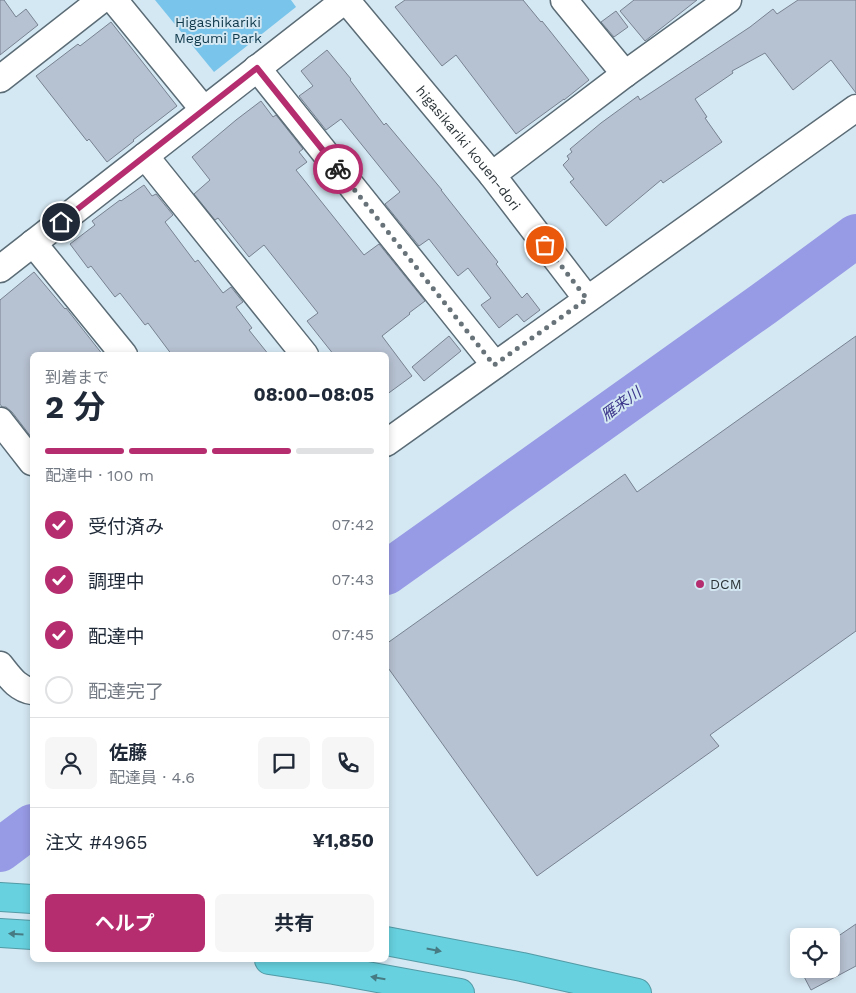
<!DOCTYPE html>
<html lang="ja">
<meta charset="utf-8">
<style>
body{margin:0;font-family:"Work Sans","Noto Sans JP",sans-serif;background:#f6f6f7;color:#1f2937;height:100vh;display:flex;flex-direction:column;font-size:19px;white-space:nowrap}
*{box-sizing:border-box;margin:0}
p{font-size:16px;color:#747a83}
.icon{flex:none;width:28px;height:28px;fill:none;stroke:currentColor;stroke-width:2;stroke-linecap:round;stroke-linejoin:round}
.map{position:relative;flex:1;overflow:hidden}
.side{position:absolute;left:30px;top:352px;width:359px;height:610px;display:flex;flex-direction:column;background:#fff;border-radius:8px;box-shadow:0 2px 8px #0003}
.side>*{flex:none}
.tools{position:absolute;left:790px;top:928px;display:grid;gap:10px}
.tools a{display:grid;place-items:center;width:50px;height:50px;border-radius:8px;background:#fff;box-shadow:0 2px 8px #0003;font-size:25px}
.pin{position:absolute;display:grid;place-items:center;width:42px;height:42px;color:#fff;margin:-21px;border:2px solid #fff;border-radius:50%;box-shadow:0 1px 5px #0007}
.courier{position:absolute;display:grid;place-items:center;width:50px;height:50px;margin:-25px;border:4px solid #b52d6f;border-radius:50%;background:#fff;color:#222;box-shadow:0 1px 6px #0007}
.overview em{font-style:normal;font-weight:700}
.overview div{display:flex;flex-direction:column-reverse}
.overview{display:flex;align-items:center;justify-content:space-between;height:85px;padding:0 15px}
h1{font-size:32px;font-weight:700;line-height:38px}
.bar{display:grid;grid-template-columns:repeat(4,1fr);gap:8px 5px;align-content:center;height:60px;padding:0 15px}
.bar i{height:6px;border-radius:4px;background:#e0e1e3}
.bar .active{background:#b52d6f}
.bar p{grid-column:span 4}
.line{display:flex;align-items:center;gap:12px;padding:0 15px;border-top:1px solid #e0e1e3}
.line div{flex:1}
.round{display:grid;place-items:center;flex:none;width:52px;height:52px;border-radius:8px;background:#f6f6f7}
ol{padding:0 15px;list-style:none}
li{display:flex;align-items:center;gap:15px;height:55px}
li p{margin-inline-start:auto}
li .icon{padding:5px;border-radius:50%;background:#b52d6f;color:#fff;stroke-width:4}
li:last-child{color:#747a83}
li i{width:28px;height:28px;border:2px solid #e0e1e3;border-radius:50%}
.button{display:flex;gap:10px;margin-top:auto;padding:10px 15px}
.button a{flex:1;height:58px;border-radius:8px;background:#b52d6f;color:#fff;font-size:20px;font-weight:700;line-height:58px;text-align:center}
.button a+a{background:#f6f6f7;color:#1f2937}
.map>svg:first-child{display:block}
.green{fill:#79c4ea}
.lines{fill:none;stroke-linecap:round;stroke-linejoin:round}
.river{stroke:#979ae4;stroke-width:44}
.building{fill:#b6c1d1;stroke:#788291}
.street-casing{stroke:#5b6c76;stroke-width:29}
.highway-casing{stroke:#529aa5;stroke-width:30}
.street{stroke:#fff;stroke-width:26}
.highway{stroke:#67d1df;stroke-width:28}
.oneway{fill:#477b83}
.done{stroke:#677379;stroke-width:5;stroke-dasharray:0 9}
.route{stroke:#b52d6f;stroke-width:6}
.poi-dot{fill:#b52d6f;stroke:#d4e8f3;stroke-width:2}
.labels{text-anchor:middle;stroke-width:4;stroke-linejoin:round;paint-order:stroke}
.park-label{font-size:14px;fill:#10394b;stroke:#d4e8f3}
.street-label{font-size:14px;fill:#2c3438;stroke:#d4e8f3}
.poi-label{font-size:14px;fill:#2c3438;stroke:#d4e8f3;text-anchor:start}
.water-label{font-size:15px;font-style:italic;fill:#3c368b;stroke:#d4e8f3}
</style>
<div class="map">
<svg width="856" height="993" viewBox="0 0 856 993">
<rect width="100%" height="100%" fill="#d4e8f3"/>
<path class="green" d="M155 0H291L296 7 214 72Z"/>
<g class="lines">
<g class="river">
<path d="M386 573 762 305 856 236"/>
<path d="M0 850 32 826"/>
</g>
</g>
<g class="building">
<path d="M0 0H4L16 17 26 9 38 25 0 55Z"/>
<path d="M405 0H523L541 22 542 21 589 80 564 100V99L516 134 456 55 442 66 395 7Z"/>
<path d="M634 0H697L645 41 620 11Z"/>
<path d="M798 0H856V93L831 60 793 90 765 53 732 71 733 73 695 99 707 117 705 118 722 142 663 183 661 180 606 226 570 182 574 179 563 165 569 159 567 156 572 152 570 149 601 123 638 96 640 100 750 27 773 9 777 14Z"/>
<path d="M616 11 628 27 614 37 601 22Z"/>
<path d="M111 22 177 106 133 140 134 141 107 162 89 139 87 141 36 76 78 44 80 46Z"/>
<path d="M327 50 351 79 350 80 384 125 386 123 442 190H441L498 262 496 264 522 298 527 293 540 310 524 322 517 314 499 328 481 305 491 298 468 268 458 276 429 239 419 246 385 204 400 192 341 119 326 130 299 96 313 86 301 71Z"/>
<path d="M261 101 273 117 276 115 303 149 299 152 307 162 296 170 364 255 379 244 425 301 409 313 410 314 382 336 412 376 386 395V355H334L307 321 318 313 264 245 249 257 218 218 215 220 194 194 210 180 192 157 236 120Z"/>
<path d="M144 185 152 196 156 194 173 215 165 222 195 262 198 260 223 293 231 287 243 302 236 307 252 328 249 330 269 355H172L148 323 145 325 120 293 115 297 91 266 88 268 70 244 95 225 92 221 120 200 121 201Z"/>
<path d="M34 272 65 309 66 308 103 355H32V438L12 412 6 407H2L0 404V300Z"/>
<path d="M449 336 461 351 424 381 412 367Z"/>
<path d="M856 336V631L710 735 719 746 537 876 386 665V644L625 474 637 492Z"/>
<path d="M856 924V966L811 990 800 969H831V941Z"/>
</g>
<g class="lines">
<defs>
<g id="street">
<path d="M114 0 204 110"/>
<path id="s1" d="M346 0 492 175 587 299"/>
<path d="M564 0 625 74"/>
<path d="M257 68 495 365"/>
<path d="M0 79 101 0"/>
<path d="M145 156 305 355"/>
<path d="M492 175 625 74 728 0"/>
<path d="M33 243 124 355"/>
<path d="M0 269 345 0"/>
<path d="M0 421 32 462"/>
<path d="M386 443 856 108"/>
<path d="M0 665C9 676 17 689 32 691"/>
</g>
<g id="highway">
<path d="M0 897 32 899"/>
<path d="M0 933 32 935"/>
<path d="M386 941 522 967 637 993"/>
<path d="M269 960 334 970 460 993"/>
</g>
</defs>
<use href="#street" class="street-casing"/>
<use href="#highway" class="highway-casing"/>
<use href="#street" class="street"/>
<use href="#highway" class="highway"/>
</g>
<defs><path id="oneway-solid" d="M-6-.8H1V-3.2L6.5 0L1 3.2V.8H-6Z" transform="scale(1.25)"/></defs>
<g class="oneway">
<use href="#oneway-solid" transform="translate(16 934) rotate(-176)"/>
<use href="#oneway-solid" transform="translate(434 950) rotate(11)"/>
<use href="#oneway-solid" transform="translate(378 978) rotate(-170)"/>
</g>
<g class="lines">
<path class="done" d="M338 169 494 365 587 299 545 245"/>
<path class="route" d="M61 222 257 68 338 169"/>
</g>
<circle class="poi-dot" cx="700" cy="584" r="5"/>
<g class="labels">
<g class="park-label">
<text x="218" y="27">Higashikariki<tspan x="218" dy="16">Megumi Park</tspan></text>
</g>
<g class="street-label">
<text dy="5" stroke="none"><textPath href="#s1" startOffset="192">higasikariki kouen-dori</textPath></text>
</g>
<g class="poi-label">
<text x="710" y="589">DCM</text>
</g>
<g class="water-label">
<text transform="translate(621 404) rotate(-36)" y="5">雁来川</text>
</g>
</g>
</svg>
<div class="tools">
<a><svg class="icon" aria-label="locate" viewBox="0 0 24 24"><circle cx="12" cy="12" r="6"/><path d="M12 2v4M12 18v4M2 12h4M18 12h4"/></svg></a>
</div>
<div class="pin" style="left:545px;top:245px;background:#ea580c"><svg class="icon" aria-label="bag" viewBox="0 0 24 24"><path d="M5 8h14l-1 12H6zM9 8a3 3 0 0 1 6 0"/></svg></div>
<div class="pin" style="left:61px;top:222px;background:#1f2937"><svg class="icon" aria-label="home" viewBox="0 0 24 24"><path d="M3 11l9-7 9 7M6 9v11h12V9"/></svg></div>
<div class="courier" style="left:338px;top:169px"><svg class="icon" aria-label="bike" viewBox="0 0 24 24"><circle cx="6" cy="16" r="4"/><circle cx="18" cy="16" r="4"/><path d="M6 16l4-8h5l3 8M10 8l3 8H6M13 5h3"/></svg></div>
<section class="side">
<div class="overview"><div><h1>2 分</h1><p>到着まで</p></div><em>08:00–08:05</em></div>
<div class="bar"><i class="active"></i><i class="active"></i><i class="active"></i><i></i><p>配達中 · 100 m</p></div>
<ol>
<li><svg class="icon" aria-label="check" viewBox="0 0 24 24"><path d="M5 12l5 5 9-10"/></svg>受付済み<p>07:42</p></li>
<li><svg class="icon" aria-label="check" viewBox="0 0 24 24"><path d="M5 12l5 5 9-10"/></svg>調理中<p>07:43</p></li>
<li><svg class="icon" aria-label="check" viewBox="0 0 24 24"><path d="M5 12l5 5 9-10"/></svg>配達中<p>07:45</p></li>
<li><i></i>配達完了</li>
</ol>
<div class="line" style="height:90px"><a class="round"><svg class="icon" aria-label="person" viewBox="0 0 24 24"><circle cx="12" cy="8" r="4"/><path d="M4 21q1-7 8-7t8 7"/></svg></a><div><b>佐藤</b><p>配達員 · 4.6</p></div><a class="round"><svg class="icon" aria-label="chat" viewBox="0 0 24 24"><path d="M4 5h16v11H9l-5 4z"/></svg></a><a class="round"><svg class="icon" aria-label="phone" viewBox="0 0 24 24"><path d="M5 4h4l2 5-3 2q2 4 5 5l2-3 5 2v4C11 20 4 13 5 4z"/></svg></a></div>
<div class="line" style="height:65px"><div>注文 #4965</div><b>¥1,850</b></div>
<div class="button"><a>ヘルプ</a><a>共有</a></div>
</section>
</div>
